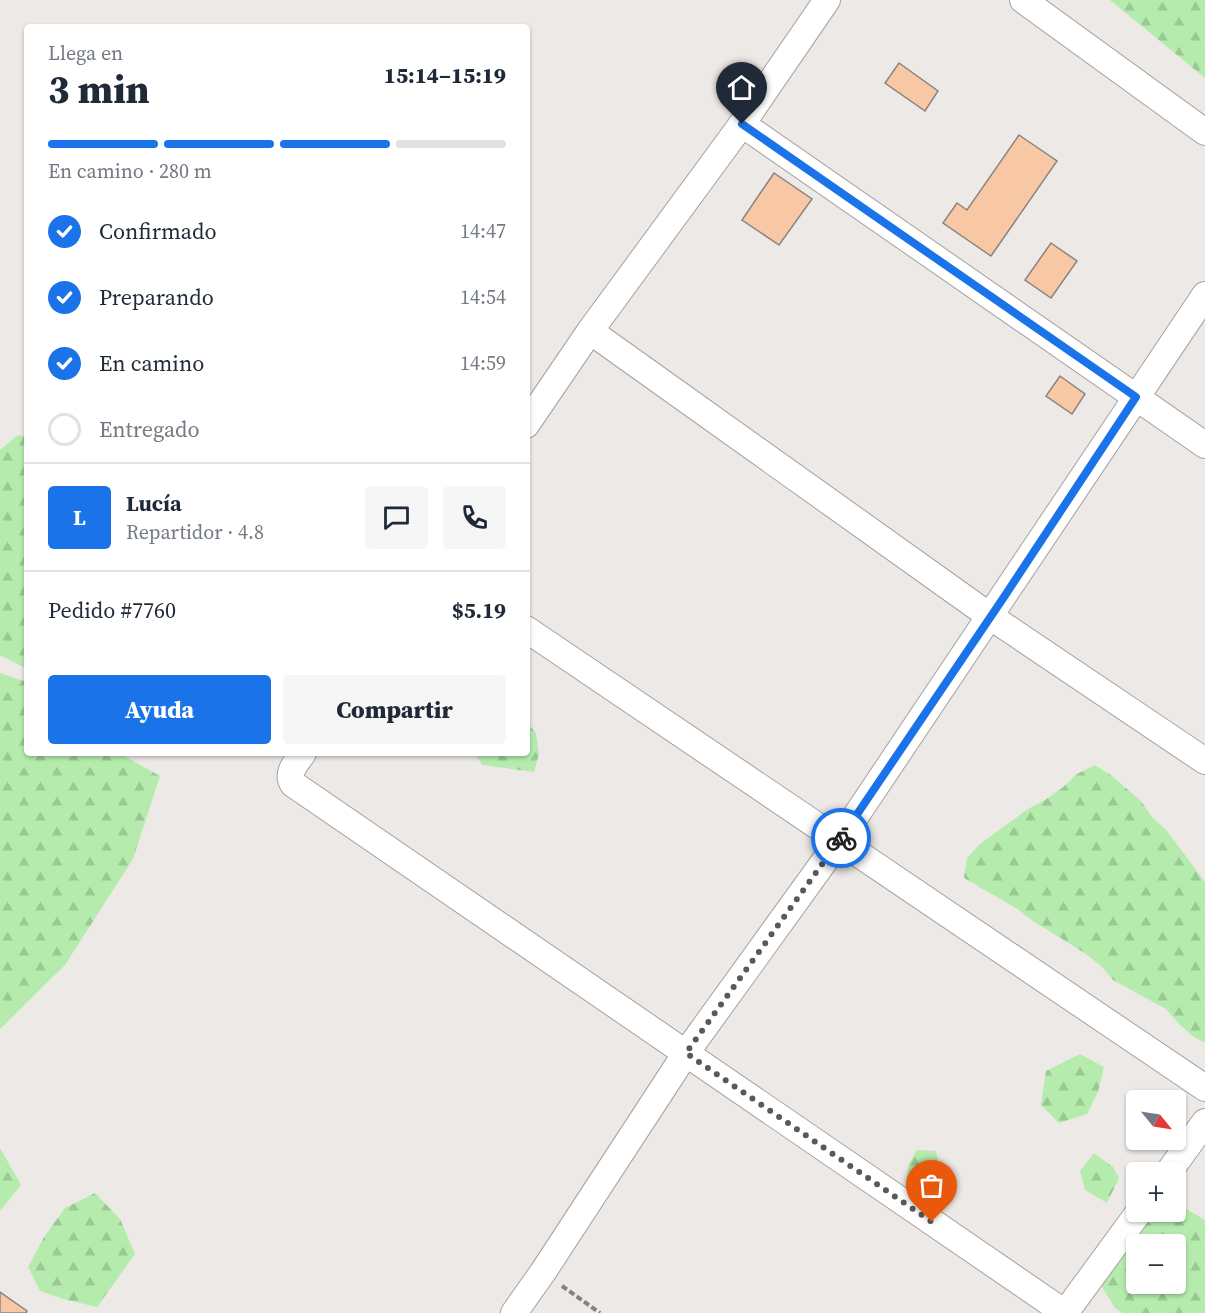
<!DOCTYPE html>
<html lang="es">
<meta charset="utf-8">
<style>
body{margin:0;font-family:"Source Serif 4",serif;background:#f6f6f7;color:#1f2937;height:100vh;display:flex;flex-direction:column;font-size:22px;white-space:nowrap}
*{box-sizing:border-box;margin:0}
p{font-size:20px;color:#747a83}
.icon{flex:none;width:33px;height:33px;fill:none;stroke:currentColor;stroke-width:2;stroke-linecap:round;stroke-linejoin:round}
.map{position:relative;flex:1;overflow:hidden}
.side{position:absolute;left:24px;top:24px;width:506px;height:732px;display:flex;flex-direction:column;background:#fff;border-radius:6px;box-shadow:0 2px 4px #0004}
.side>*{flex:none}
.needle{width:39px;rotate:120deg}
.controls{position:absolute;left:1126px;top:1090px;display:grid;gap:12px}
.controls a{display:grid;place-items:center;width:60px;height:60px;border-radius:6px;background:#fff;box-shadow:0 2px 4px #0004;font-size:30px}
.pin{position:absolute;display:grid;place-items:center;width:51px;height:51px;color:#fff;margin:-62px -26px;border-radius:50% 50% 50% 0;rotate:-45deg;box-shadow:0 0 6px #0007}
.pin .icon{rotate:45deg}
.courier{position:absolute;display:grid;place-items:center;width:60px;height:60px;margin:-30px;border:4px solid #1a73e8;border-radius:50%;background:#fff;color:#222;box-shadow:0 2px 8px #0007}
.head em{font-style:normal;font-weight:800}
.head div{display:flex;flex-direction:column-reverse}
.head{display:flex;align-items:center;justify-content:space-between;height:102px;padding:0 24px}
h1{font-size:39px;font-weight:800;line-height:45px}
.bar{display:grid;grid-template-columns:repeat(4,1fr);gap:9px 6px;align-content:center;height:72px;padding:0 24px}
.bar i{height:8px;border-radius:4px;background:#e0e1e3}
.bar .active{background:#1a73e8}
.bar p{grid-column:span 4}
.line{display:flex;align-items:center;gap:15px;padding:0 24px;border-top:2px solid #e0e1e3}
.line div{flex:1}
.round{display:grid;place-items:center;flex:none;width:63px;height:63px;border-radius:6px;background:#f6f6f7}
ol{padding:0 24px;list-style:none}
li{display:flex;align-items:center;gap:18px;height:66px}
li p{margin-inline-start:auto}
li .icon{padding:6px;border-radius:50%;background:#1a73e8;color:#fff;stroke-width:4}
li:last-child{color:#747a83}
li i{width:33px;height:33px;border:3px solid #e0e1e3;border-radius:50%}
.primary-button{display:flex;gap:12px;margin-top:auto;padding:12px 24px}
.primary-button a{flex:1;height:69px;border-radius:6px;background:#1a73e8;color:#fff;font-size:24px;font-weight:800;line-height:69px;text-align:center}
.primary-button a+a{background:#f6f6f7;color:#1f2937}
.map>svg:first-child{display:block}
.forest{fill:url(#forest-firs);fill-rule:evenodd}
.building{fill:#f8c8a5;stroke:#898481;stroke-width:1.5}
.lines{fill:none;stroke-linecap:round;stroke-linejoin:round}
.street-casing{stroke:#a5a19e;stroke-width:28}
.path{stroke:#84817f;stroke-width:4;stroke-dasharray:6 3;stroke-linecap:butt}
.street{stroke:#fff;stroke-width:26}
.done{stroke:#5b5957;stroke-width:6;stroke-dasharray:0 10.8}
.route{stroke:#1a73e8;stroke-width:8}
</style>
<div class="map">
<svg width="1205" height="1313" viewBox="0 0 1205 1313">
<defs>
<pattern id="forest-firs" width="22" height="20" patternUnits="userSpaceOnUse" patternTransform="scale(1.5)"><rect width="22" height="20" fill="#b5ecae"/><path d="M5 1l3.5 6h-7zM16 11l3.5 6h-7z" fill="#9ac994"/></pattern>
</defs>
<rect width="100%" height="100%" fill="#ede9e6"/>
<g class="forest">
<path d="M1110 0H1205V78Z"/>
<path d="M27 435V669L0 655V450L16 436Z"/>
<path d="M0 673 27 682V753H119L160 776 133 859 65 965 0 1029Z"/>
<path d="M527 722 536 733 539 754 534 772 482 765 475 753H526Z"/>
<path d="M1095 765 1112 776 1141 801 1152 817 1167 831 1205 882V1043L1194 1037 1179 1024 1166 1009 1113 980 1100 965 1083 952 1033 921 1016 908 964 878 967 858 980 844 1028 809 1045 800 1062 788 1077 774Z"/>
<path d="M1080 1054 1104 1067 1098 1092 1087 1114 1059 1123 1041 1105 1046 1071Z"/>
<path d="M0 1148 21 1185 0 1211Z"/>
<path d="M917 1150 936 1151 939 1165 932 1182 906 1179 909 1164Z"/>
<path d="M1094 1153 1113 1167 1119 1178 1107 1203 1085 1190 1080 1171Z"/>
<path d="M95 1193 120 1219 135 1254 97 1307 67 1300 40 1291 28 1267 44 1237 65 1208Z"/>
<path d="M1176 1205H1180L1205 1220V1313H1122L1115 1308 1099 1282 1153 1212H1176ZM1137 1245H1176V1284H1137Z"/>
</g>
<g class="building">
<path d="M899 63 938 91 925 111 885 83Z"/>
<path d="M1019 135 1057 161 991 256 943 223 957 203 967 210Z"/>
<path d="M774 173 812 199 779 245 742 220Z"/>
<path d="M1051 243 1077 261 1051 298 1025 280Z"/>
<path d="M1060 376 1085 394 1072 414 1046 396Z"/>
<path d="M0 1292 27 1311 26 1313H0Z"/>
</g>
<g class="lines">
<defs>
<g id="street">
<path d="M1023 0 1205 132"/>
<path d="M742 124 1205 445"/>
<path d="M590 331 991 617 1205 761"/>
<path d="M526 425 590 331 742 124 827 0"/>
<path d="M526 629 1205 1088"/>
<path d="M303 753C296 763 286 773 293 784L1065 1313"/>
<path d="M1168 1173 1205 1122"/>
<path d="M514 1313 543 1272 686 1053 839 841 1205 295"/>
<path d="M1065 1313 1139 1212"/>
</g>
</defs>
<use href="#street" class="street-casing"/>
<path class="path" d="M562 1286 600 1313"/>
<use href="#street" class="street"/>
</g>
<g class="lines">
<path class="done" d="M841 838 686 1053 932 1222"/>
<path class="route" d="M742 124 1136 397 1004 597 841 838"/>
</g>
</svg>
<div class="controls">
<a><svg class="needle" viewBox="-14 -14 28 28"><path d="M0-13l5 13h-10z" fill="#e53935"/><path d="M0 13l5-13h-10z" fill="#747a83"/></svg></a>
<a>+</a>
<a>−</a>
</div>
<div class="pin" style="left:932px;top:1222px;background:#ea580c"><svg class="icon" aria-label="bag" viewBox="0 0 24 24"><path d="M5 8h14l-1 12H6zM9 8a3 3 0 0 1 6 0"/></svg></div>
<div class="pin" style="left:742px;top:124px;background:#1f2937"><svg class="icon" aria-label="home" viewBox="0 0 24 24"><path d="M3 11l9-7 9 7M6 9v11h12V9"/></svg></div>
<div class="courier" style="left:841px;top:838px"><svg class="icon" aria-label="bike" viewBox="0 0 24 24"><circle cx="6" cy="16" r="4"/><circle cx="18" cy="16" r="4"/><path d="M6 16l4-8h5l3 8M10 8l3 8H6M13 5h3"/></svg></div>
<section class="side">
<div class="head"><div><h1>3 min</h1><p>Llega en</p></div><em>15:14–15:19</em></div>
<div class="bar"><i class="active"></i><i class="active"></i><i class="active"></i><i></i><p>En camino · 280 m</p></div>
<ol>
<li><svg class="icon" aria-label="check" viewBox="0 0 24 24"><path d="M5 12l5 5 9-10"/></svg>Confirmado<p>14:47</p></li>
<li><svg class="icon" aria-label="check" viewBox="0 0 24 24"><path d="M5 12l5 5 9-10"/></svg>Preparando<p>14:54</p></li>
<li><svg class="icon" aria-label="check" viewBox="0 0 24 24"><path d="M5 12l5 5 9-10"/></svg>En camino<p>14:59</p></li>
<li><i></i>Entregado</li>
</ol>
<div class="line" style="height:108px"><b class="round" style="background:#1a73e8;color:#fff">L</b><div><b>Lucía</b><p>Repartidor · 4.8</p></div><a class="round"><svg class="icon" aria-label="chat" viewBox="0 0 24 24"><path d="M4 5h16v11H9l-5 4z"/></svg></a><a class="round"><svg class="icon" aria-label="phone" viewBox="0 0 24 24"><path d="M5 4h4l2 5-3 2q2 4 5 5l2-3 5 2v4C11 20 4 13 5 4z"/></svg></a></div>
<div class="line" style="height:78px"><div>Pedido #7760</div><b>$5.19</b></div>
<div class="primary-button"><a>Ayuda</a><a>Compartir</a></div>
</section>
</div>
